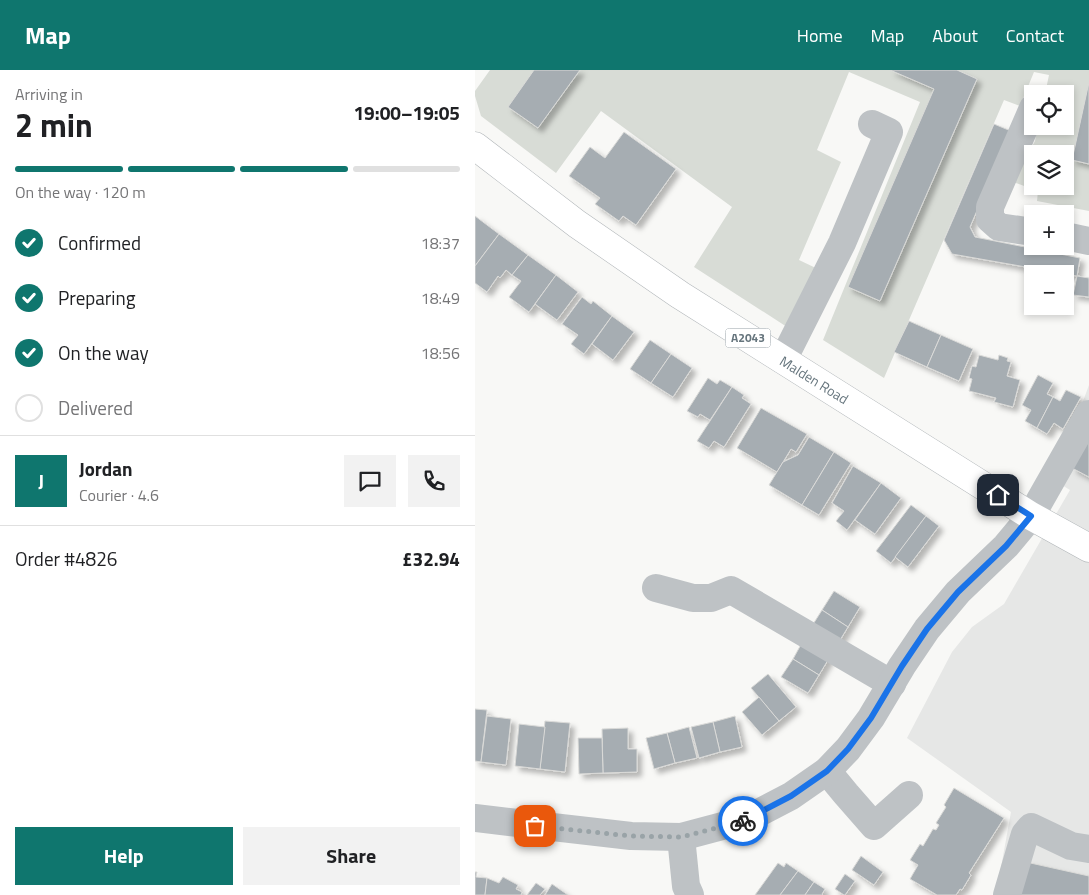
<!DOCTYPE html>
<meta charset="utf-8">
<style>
body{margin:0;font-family:"Titillium Web",sans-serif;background:#f2f2f2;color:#202124;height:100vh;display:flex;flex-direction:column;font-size:19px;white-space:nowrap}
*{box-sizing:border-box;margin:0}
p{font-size:16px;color:#757577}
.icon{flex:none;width:28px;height:28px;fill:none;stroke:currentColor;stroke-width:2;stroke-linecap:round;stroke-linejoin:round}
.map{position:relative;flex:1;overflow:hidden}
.drawer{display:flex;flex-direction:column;background:#fff;width:475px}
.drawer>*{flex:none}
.fabs{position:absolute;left:549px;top:15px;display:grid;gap:10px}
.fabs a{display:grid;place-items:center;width:50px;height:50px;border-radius:0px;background:#fff;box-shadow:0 2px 8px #0003;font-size:25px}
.pin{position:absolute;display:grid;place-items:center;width:42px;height:42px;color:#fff;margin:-21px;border-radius:10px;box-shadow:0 2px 8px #0006}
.courier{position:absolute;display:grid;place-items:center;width:50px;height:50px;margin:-25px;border:4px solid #1a73e8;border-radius:50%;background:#fff;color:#222;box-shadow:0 1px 6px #0007}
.head em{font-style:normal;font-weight:700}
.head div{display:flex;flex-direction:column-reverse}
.head{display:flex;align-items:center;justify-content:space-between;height:85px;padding:0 15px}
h1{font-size:32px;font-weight:700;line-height:38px}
.bar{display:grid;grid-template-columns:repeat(4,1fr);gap:8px 5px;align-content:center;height:60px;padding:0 15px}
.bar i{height:6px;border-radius:4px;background:#e0e0e0}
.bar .active{background:#0f766e}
.bar p{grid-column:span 4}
.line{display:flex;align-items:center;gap:12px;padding:0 15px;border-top:1px solid #e0e0e0}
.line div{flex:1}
.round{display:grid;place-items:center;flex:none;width:52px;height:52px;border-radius:0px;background:#f2f2f2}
ol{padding:0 15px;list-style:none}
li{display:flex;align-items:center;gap:15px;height:55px}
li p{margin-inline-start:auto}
li .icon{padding:5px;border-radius:50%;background:#0f766e;color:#fff;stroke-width:4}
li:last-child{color:#757577}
li i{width:28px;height:28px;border:2px solid #e0e0e0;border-radius:50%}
.button{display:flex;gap:10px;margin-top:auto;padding:10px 15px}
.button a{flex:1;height:58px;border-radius:0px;background:#0f766e;color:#fff;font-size:20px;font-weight:700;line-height:58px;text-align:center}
.button a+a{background:#f2f2f2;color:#202124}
header{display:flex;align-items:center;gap:30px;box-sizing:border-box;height:70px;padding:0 25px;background:#0f766e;color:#fff}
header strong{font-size:24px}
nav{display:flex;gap:28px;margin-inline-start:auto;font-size:18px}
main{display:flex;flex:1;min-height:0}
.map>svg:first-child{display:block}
.built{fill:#e6e7e6}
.green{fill:#d8dcd6;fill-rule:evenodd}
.building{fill:#a6adb2;stroke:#dadad8;filter:url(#shadow)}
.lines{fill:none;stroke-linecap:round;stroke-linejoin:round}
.major-casing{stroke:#b0b5b8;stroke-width:29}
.minor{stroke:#bec2c5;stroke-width:28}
.major{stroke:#fff;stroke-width:28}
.done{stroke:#99a3a7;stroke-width:5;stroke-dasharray:0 9}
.route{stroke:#1a73e8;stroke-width:6}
.labels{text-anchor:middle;stroke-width:5;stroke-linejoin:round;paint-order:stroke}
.shield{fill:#fff;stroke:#949ea4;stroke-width:1}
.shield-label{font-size:12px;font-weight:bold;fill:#66757d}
.street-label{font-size:14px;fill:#66757d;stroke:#fff}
</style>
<header>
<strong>Map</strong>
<nav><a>Home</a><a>Map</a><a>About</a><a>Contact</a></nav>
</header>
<main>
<section class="drawer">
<div class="head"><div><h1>2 min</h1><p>Arriving in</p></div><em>19:00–19:05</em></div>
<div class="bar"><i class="active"></i><i class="active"></i><i class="active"></i><i></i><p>On the way · 120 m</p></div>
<ol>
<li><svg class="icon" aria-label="check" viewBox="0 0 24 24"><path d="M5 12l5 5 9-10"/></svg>Confirmed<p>18:37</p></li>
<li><svg class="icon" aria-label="check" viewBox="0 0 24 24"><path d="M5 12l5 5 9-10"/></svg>Preparing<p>18:49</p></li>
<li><svg class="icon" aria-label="check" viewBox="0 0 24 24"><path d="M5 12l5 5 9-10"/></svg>On the way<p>18:56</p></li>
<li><i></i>Delivered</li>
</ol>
<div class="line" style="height:90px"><b class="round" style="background:#0f766e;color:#fff">J</b><div><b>Jordan</b><p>Courier · 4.6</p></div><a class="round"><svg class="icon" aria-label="chat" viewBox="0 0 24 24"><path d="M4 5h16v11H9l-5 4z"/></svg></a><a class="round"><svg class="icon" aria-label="phone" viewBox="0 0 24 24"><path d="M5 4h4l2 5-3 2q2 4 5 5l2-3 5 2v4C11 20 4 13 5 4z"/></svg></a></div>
<div class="line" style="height:65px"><div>Order #4826</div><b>£32.94</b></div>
<div class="button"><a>Help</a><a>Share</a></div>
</section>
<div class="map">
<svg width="614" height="825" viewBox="0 0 614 825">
<defs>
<filter id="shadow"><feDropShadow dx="4.5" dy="4.5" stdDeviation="2.5" flood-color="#0004"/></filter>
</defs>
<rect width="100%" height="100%" fill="#f8f8f6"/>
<path class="built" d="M614 315V825H521L536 742 432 668 477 582 497 557 529 534 595 420 569 404 604 342Z"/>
<path class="green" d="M15 0H614V12L597 90 614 94V141L562 131 563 121 538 112 560 71 563 56H590V24H570L574 5 559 2 545 36 529 30 409 308 348 270 445 32 374 2 342 80 366 92 324 190 345 200 312 257 219 197 257 137 126 41 81 103 6 46 0 26V21ZM558 84H590V116H558Z"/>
<g class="building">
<path d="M59 0H105L63 58 33 37Z"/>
<path d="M415 0H482L502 9 405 231 373 217 459 19Z"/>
<path d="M614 12V94L597 90Z"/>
<path d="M519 54 536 61 495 157 500 167 605 188 602 206 477 184 469 170Z"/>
<path d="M149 62 201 99 161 155 148 146 144 151 120 134 125 128 94 106 115 77 130 88Z"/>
<path d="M0 146 24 164 0 196Z"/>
<path d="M24 164 53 185 37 205 31 200 25 208 23 206 12 222 0 213V196Z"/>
<path d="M53 185 81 205 54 242 34 227 46 211 37 205Z"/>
<path d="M81 205 103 222 82 250 60 234Z"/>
<path d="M602 206 614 208V227L598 225Z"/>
<path d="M107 227 116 234 118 231 137 246 109 284 96 274 103 265 87 254Z"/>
<path d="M137 246 159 262 138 290 117 274Z"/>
<path d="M434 251 466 265 452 297 419 282Z"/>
<path d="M466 265 498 279 484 311 452 297Z"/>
<path d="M175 270 196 284 176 313 155 299Z"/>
<path d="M196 284 217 298 198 327 176 313Z"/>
<path d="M504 285 523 290 524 285 533 288 532 291 536 292 532 306 545 310 538 337 519 332 521 328 494 321 497 309 494 308 497 296 501 297Z"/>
<path d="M563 305 578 313 572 324 578 327 562 358 550 351 556 340 547 335Z"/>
<path d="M233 308 242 314 245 310 257 317 235 350 225 344 223 347 212 341Z"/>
<path d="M257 317 269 325 267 328 276 334 249 377 239 371 234 378 222 371Z"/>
<path d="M591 320 606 327 588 359 579 353 572 364 562 358 578 327 585 331Z"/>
<path d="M286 338 332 364 321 382 316 379 302 402 262 378Z"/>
<path d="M334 367 359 382 327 435 294 415 308 392 323 385Z"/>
<path d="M614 369V407L597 398Z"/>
<path d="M359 382 376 393 344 445 327 435Z"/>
<path d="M378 396 406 413 372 460 361 451 369 441 357 433Z"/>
<path d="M406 413 426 428 400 464 380 450Z"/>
<path d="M436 435 451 446 416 493 401 481Z"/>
<path d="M451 446 464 456 433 497 420 487Z"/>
<path d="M359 521 385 537 373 557 347 540Z"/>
<path d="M347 540 373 557 362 575 335 559Z"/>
<path d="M329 569 356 585 344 605 318 589Z"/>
<path d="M318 589 344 605 333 623 306 607Z"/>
<path d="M293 604 321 637 304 651 276 618Z"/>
<path d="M284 627 304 651 287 665 267 642Z"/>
<path d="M0 639 12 640 6 692 0 691Z"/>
<path d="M12 646 36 649 31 695 6 692Z"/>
<path d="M260 646 267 677 245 682 238 652Z"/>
<path d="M70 651 95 653 90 702 65 699Z"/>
<path d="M238 652 245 682 224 688 216 657Z"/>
<path d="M44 654 70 657 65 699 40 696Z"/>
<path d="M214 657 222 688 200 693 192 663Z"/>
<path d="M153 658V679H162V702L128 703 127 659Z"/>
<path d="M192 663 200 693 179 699 171 668Z"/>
<path d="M103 668H127L128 703 104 704Z"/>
<path d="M479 718 529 748 494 803 496 805 487 820 485 819 481 825H462L435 809 443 795 435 790 445 774 448 776 458 759 461 760 464 755 461 753 471 737 469 735Z"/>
<path d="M386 786 408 802 399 815 377 800Z"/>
<path d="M551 792 614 806V825H543Z"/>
<path d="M303 793 309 797 311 793 323 801 305 825H280Z"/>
<path d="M323 801 339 812 330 825H305Z"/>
<path d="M0 802H2L1 807 12 808 10 825H0Z"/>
<path d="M370 804 380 811 370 825H369L360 819Z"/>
<path d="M28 807 43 815 41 819 47 822 46 825H10L12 808 24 813Z"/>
<path d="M339 812 350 819 347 824 348 825H330Z"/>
<path d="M61 813 70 819 65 825H52Z"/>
<path d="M77 814 93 825H70Z"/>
</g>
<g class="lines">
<defs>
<path id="major" d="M0 76 102 154 205 225 556 446 614 478"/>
</defs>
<use href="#major" class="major-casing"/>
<g class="minor">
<path d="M558 38 515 137V149L524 157 558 162"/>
<path d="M590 166 614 171"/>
<path d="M308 290 367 173 414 62 397 54"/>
<path d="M181 518 218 528H236L256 520 417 614"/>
<path d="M352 701 371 724 399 756 434 725"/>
<path d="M0 748 156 766 206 767 270 750 316 726 352 701 373 679 396 648 427 596 452 559 483 522 531 476 556 446 614 344"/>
<path d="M206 767 211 816 215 825"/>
<path d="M532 825 550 764 556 757 596 776 614 779"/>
</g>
<use href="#major" class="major"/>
</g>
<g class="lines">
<path class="done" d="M60 756 156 766 206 767 268 751"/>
<path class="route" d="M268 751 316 726 352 701 373 679 396 648 427 596 452 559 483 522 531 476 556 446 523 425"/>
</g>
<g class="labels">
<rect class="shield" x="250.5" y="258.5" width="45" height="19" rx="4"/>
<g class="shield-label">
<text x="273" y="272">A2043</text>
</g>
<g class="street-label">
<text transform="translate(339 310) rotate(32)" y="5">Malden Road</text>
</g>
</g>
</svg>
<div class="fabs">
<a><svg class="icon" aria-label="locate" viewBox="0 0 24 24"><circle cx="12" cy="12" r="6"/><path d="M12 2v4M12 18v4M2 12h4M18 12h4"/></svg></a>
<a><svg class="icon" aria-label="layers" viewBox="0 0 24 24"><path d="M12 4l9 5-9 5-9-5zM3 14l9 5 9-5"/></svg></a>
<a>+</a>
<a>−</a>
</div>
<div class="pin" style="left:60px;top:756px;background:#ea580c"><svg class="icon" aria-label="bag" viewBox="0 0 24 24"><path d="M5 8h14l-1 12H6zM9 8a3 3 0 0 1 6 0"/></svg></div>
<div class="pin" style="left:523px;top:425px;background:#1f2937"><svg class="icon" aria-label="home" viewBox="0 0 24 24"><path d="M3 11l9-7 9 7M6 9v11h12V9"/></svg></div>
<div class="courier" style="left:268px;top:751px"><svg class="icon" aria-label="bike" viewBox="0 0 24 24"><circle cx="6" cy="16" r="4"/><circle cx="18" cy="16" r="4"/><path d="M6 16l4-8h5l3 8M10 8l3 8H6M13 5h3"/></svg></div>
</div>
</main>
